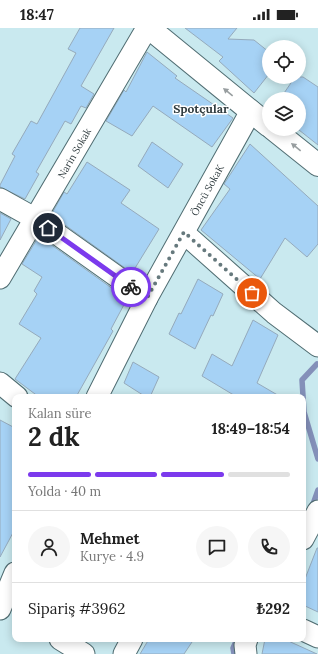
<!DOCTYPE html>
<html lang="tr">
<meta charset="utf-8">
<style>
body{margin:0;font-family:Lora,serif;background:#f6f6f6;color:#222;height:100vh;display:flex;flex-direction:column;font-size:15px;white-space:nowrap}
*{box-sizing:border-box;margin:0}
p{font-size:13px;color:#767676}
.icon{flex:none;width:22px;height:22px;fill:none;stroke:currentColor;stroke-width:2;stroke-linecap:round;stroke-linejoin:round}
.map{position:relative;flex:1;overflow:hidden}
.drawer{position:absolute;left:12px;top:366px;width:294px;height:248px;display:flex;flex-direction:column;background:#fff;border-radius:8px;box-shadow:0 2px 10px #0003}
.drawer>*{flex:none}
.tools{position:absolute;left:262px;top:12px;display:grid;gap:8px}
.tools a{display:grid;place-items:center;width:44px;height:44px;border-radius:50%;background:#fff;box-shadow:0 2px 10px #0003;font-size:20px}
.pin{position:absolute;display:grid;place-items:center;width:34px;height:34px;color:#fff;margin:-17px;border:2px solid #fff;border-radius:50%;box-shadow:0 1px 4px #0007}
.courier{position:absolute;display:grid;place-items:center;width:40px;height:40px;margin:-20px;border:3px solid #7c3aed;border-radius:50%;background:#fff;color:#222;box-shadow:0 1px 5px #0007}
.headline em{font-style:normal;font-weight:700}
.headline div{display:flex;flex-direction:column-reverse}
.headline{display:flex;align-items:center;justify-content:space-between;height:68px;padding:0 16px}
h1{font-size:26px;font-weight:700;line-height:30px}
.bar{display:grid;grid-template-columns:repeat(4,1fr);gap:6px 4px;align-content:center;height:48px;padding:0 16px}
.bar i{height:5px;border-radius:3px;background:#e0e0e0}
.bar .current{background:#7c3aed}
.bar p{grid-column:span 4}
.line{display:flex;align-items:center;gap:10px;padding:0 16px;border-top:1px solid #e0e0e0}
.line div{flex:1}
.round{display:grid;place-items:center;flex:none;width:42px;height:42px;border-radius:21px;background:#f6f6f6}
.status{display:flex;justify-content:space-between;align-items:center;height:28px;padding:0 20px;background:#fff;direction:ltr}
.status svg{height:11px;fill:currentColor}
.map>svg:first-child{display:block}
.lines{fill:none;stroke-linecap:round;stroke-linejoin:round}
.stream{stroke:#8490b9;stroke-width:5.5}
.building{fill:#a6d2f5;stroke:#95aabc}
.minor-casing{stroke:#506d72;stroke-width:23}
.primary-casing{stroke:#506d72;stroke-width:24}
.minor{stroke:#fff;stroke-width:21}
.primary{stroke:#fff;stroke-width:22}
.oneway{fill:#989ea0}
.done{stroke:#66797d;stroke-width:4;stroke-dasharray:0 7.2}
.route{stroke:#7c3aed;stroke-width:5}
.labels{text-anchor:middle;stroke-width:3;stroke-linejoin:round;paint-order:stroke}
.street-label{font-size:10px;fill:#313d40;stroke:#fff}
.quarter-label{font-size:12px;font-weight:bold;fill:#313d40;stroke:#fff}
</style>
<div class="status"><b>18:47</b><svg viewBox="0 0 49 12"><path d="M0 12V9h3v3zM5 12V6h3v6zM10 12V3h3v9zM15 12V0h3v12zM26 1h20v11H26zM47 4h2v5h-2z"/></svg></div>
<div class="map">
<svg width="318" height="626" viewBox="0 0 318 626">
<rect width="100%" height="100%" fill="#c9e9ef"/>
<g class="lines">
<g class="stream">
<path d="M317 336 302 352 304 384 318 431"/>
<path d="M312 479 318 462"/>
<path d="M234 626 233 620 237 611"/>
</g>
</g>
<g class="building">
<path d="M80 0H114L81 58 94 66 86 80 81 78 71 96 65 93 36 144 39 146 25 171 23 170 0 159V157L15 128 12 126 31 93 37 96 76 25 68 21Z"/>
<path d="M185 0H237L228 11 254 12 269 24V46L254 65 219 33 223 29Z"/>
<path d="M147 24 177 48 175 50 233 90 212 119 153 78 132 108 106 93 124 62 126 64Z"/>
<path d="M295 49H303L318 59V117L299 102V71H280Z"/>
<path d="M152 114 183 136 168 160 138 138Z"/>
<path d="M250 116 318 178V216L307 229 285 210 260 251 201 202 230 161 224 156Z"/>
<path d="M87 134 130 162 121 175 159 201 132 245 51 187 64 164 67 166Z"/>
<path d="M0 185 11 191 0 212Z"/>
<path d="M39 208 127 271 111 301 113 303 76 369H39L15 351 41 310 19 296 37 266 34 263 42 249 22 236Z"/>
<path d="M198 251 223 266 213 288 211 287 195 321 169 306 179 285 181 286Z"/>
<path d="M253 292 278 307 257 355 281 369H237L202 348 212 326 232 338Z"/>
<path d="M133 334 159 349 150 369H146L124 355Z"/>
<path d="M0 392 15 400V501L0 529Z"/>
<path d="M317 520H318V584L303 577V556Z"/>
<path d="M149 611H194L184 626H140Z"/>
<path d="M265 611H284L317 626H262Z"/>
</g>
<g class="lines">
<defs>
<g id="minor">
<path d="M0 171 36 191 147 270"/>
<path d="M184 205 274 285 318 318"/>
<path d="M0 250 147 0"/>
<path d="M0 355 17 369"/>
<path d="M97 369 147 270 251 83"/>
<path d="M303 511 318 483"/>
<path d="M0 581 15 545"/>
<path d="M303 602 318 609"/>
<path d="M60 611 84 626"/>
<path d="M124 626 132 611"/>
<path d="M246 626 245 617 247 611"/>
</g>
<g id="primary">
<path d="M149 0 269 98"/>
<path d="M273 101 318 137"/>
</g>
</defs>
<use href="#minor" class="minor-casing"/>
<use href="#primary" class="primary-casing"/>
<use href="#minor" class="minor"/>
<use href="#primary" class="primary"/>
</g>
<defs><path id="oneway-solid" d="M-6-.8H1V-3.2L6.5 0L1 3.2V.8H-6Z"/></defs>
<g class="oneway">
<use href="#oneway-solid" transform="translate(228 64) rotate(-141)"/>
<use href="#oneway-solid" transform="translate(296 119) rotate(-141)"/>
</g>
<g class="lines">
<path class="done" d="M131 259 147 270 184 204 252 265"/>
<path class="route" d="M48 200 131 259"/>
</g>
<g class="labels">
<g class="street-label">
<text transform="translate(74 125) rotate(-60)" y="4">Narin Sokak</text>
<text transform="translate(207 162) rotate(-61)" y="4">Öncü SokaK</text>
</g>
<g class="quarter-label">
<text x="201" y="85">Spotçular</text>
</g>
</g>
</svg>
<div class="tools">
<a><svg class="icon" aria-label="locate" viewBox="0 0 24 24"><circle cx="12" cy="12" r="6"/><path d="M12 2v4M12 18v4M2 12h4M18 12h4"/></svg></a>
<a><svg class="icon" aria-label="layers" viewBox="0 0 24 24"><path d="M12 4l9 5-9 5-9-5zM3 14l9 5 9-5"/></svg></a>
</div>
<div class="pin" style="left:252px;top:265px;background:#ea580c"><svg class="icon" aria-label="bag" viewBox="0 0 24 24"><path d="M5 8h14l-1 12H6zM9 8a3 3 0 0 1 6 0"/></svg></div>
<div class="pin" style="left:48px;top:200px;background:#1f2937"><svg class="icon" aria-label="home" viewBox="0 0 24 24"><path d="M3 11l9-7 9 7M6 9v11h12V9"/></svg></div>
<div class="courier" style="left:131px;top:259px"><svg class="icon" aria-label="bike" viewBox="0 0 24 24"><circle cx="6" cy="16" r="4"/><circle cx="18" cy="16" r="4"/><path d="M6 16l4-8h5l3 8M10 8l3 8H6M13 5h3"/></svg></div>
<section class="drawer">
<div class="headline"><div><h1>2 dk</h1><p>Kalan süre</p></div><em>18:49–18:54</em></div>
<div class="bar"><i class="current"></i><i class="current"></i><i class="current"></i><i></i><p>Yolda · 40 m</p></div>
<div class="line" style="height:72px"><a class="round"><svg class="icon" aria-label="person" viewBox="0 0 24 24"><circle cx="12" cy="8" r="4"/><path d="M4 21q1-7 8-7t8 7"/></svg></a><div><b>Mehmet</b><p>Kurye · 4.9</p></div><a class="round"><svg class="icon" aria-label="chat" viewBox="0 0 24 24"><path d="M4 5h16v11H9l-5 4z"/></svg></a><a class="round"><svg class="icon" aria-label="phone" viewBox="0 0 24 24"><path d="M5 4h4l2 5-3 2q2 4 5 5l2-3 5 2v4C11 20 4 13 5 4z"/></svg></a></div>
<div class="line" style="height:52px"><div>Sipariş #3962</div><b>₺292</b></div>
</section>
</div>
